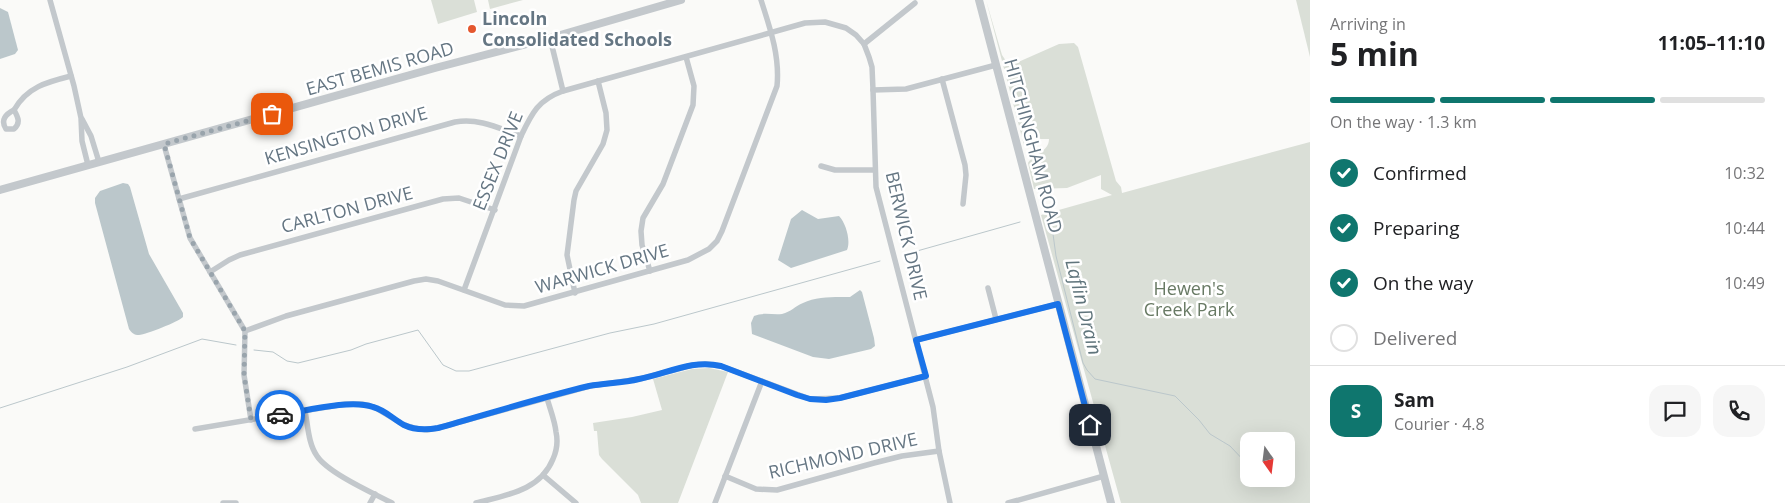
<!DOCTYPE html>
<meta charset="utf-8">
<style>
body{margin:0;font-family:"Open Sans",sans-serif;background:#f6f6f6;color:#202124;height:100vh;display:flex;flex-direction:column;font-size:19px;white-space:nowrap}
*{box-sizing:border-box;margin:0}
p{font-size:16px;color:#757577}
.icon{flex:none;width:28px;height:28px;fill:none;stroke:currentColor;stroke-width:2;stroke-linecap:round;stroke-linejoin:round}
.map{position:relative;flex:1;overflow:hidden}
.drawer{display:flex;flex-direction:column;background:#fff;width:475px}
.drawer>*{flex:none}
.needle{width:32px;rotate:166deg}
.controls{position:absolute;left:1240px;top:432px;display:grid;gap:10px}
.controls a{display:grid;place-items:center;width:55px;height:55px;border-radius:10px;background:#fff;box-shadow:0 5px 20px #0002;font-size:25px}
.pin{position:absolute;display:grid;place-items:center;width:42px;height:42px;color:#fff;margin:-21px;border-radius:10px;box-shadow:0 2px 8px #0006}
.courier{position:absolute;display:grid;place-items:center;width:50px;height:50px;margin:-25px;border:4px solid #1a73e8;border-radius:50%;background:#fff;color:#222;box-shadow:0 1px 6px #0007}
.summary em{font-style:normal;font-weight:700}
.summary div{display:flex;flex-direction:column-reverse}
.summary{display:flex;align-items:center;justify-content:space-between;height:85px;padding:0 20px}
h1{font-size:32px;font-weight:700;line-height:38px}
.bar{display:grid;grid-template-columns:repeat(4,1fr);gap:8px 5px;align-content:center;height:60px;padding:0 20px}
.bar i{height:6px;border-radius:4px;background:#e0e0e0}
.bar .on{background:#0f766e}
.bar p{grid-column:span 4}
.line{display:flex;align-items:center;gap:12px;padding:0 20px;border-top:1px solid #e0e0e0}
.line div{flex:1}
.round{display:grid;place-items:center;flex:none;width:52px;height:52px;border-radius:15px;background:#f6f6f6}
ol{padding:0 20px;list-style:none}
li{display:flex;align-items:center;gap:15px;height:55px}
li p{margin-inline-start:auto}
li .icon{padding:5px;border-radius:50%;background:#0f766e;color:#fff;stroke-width:4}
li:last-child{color:#757577}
li i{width:28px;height:28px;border:2px solid #e0e0e0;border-radius:50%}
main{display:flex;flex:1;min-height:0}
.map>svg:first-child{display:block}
.green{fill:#dadfd7;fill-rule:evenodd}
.water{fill:#bbc7cb}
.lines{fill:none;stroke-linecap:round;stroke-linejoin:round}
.stream{stroke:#bbc7cb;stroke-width:1}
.minor{stroke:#c3c8cc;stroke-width:5.5}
.tertiary{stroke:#c3c8cc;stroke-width:8}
.done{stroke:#99a4ac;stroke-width:5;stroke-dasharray:0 9}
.route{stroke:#1a73e8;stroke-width:6}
.poi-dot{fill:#e4572e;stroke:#fff;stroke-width:2}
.labels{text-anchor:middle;stroke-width:5;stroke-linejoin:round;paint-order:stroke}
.poi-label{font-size:18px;font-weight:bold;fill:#657683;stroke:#fff;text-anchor:start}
.street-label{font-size:18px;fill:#657683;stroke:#fff}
.park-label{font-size:18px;fill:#687a64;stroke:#fff}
.water-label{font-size:19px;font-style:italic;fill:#60757c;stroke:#fff}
</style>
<main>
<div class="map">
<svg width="1310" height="503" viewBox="0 0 1310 503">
<rect width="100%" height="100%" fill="#fafaf8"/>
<g class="green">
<path d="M431 0H474L477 12 438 24Z"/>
<path d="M488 0H523L490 9Z"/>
<path d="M986 0 1002 55 1006 61 1016 63 1059 44 1074 43 1078 47 1116 181 1121 187 1122 193 1310 142V503H1121L1041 215 1112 195 1101 189V175L1067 188 1034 189 1028 163C1033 154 1049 152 1049 139H1039L1024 145ZM1249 441H1286V479H1249Z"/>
<path d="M1296 0H1310V57Z"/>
<path d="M709 368 728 372 678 503H641L638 495 602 459 599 455 597 431H594L593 423 632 417 662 410 653 379 692 369Z"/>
</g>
<g class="water">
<path d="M0 8 8 12 18 50 15 54 0 59Z"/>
<path d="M123 183 128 184 130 187 149 254 183 313V317C178 322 147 334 139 335 134 335 132 333 129 329L95 203V198L100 191Z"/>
<path d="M802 210 818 219 839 216C846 223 851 241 847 250L791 268 778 260 791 219Z"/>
<path d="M860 290 862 292 874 338 875 346 871 349 829 359 813 357 752 334 751 323 754 316C763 312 772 315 782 314 791 312 795 306 803 303 817 296 836 297 850 297Z"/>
</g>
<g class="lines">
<g class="stream">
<path d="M1053 234 1056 256 1083 363 1087 370 1095 379 1175 396 1199 420 1210 434 1230 446 1249 466"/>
<path d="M910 253 1020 222"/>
<path d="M254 350 273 352 287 361 298 363 351 350 366 344 418 330 443 365 456 371H469L610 333 654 324 880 261"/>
<path d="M0 408 127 367 202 339 236 345"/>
</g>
<g class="minor">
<path d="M50 0 74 86 81 118 82 141 88 165"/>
<path d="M550 38 563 91"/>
<path d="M864 44 915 3"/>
<path d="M942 79 965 165 966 175 963 204"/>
<path d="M873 90 906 89 996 65"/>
<path d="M14 110C27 87 47 82 71 76"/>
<path d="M14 110C18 117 21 123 14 129H6C0 120 6 114 14 110Z"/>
<path d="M82 119 91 136 99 162"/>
<path d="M164 145 190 238 245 331 244 375 251 420"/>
<path d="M821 166 835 170H875"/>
<path d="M179 199 455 122C480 118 498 128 521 136"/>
<path d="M650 271 642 245 641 231 643 218 663 184 693 105 694 86 686 57"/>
<path d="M210 272 229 260 240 255 443 199 459 198 495 210"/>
<path d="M988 288 996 319"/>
<path d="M464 290 521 136C532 113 538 100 563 91L805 23 825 22 846 28 856 35 864 44 869 57 872 67 873 90 876 187 933 407 939 451 950 503"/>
<path d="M575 293 567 255 574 200 576 191 603 144 607 130 606 113 598 81"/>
<path d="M245 331 286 316 414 281 426 279 438 281 505 305 524 306 688 260 709 249 717 241 722 231 777 86C780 56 770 28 761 0"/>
<path d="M916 340 1058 304"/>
<path d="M305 411C308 425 308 443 317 456 328 473 373 493 392 503"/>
<path d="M195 429 345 404H362L374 407 404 425 414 428 427 430 438 428 590 386 640 379 693 365 706 364 721 366 810 399 840 398 926 376"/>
<path d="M543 475 576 503"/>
<path d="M725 476 756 489 777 490 874 463 902 456 939 451"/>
<path d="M223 503H236"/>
<path d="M370 503 375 494"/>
<path d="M476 503C506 495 540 491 553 459 557 450 558 441 556 432 555 421 550 409 547 398"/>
<path d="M715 503 762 381"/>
<path d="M1008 503 1104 476"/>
</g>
<g class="tertiary">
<path d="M979 0 1111 503"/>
<path d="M0 190 435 68 550 38 681 0"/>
</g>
</g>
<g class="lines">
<path class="done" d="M272 114 164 144 190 238 245 331 244 375 251 420 280 415"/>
<path class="route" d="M280 415C306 411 350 399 373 407 385 410 393 419 404 425 414 430 427 430 438 428 488 414 539 398 589 386 606 383 623 383 639 379 667 374 691 359 721 366L797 395 810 399 826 400 840 398 926 376 916 340 1058 304 1090 425"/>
</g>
<circle class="poi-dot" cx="472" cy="29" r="5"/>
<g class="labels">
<g class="poi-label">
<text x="482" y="25">Lincoln<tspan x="482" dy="21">Consolidated Schools</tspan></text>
</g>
<g class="street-label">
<text transform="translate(380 69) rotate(-16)" y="6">EAST BEMIS ROAD</text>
<text transform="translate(346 136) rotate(-16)" y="6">KENSINGTON DRIVE</text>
<text transform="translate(1033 146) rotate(75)" y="6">HITCHINGHAM ROAD</text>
<text transform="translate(498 161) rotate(-68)" y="6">ESSEX DRIVE</text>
<text transform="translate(347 210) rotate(-15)" y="6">CARLTON DRIVE</text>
<text transform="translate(906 236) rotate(77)" y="6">BERWICK DRIVE</text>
<text transform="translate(602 269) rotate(-16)" y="6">WARWICK DRIVE</text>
<text transform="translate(843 456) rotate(-13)" y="6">RICHMOND DRIVE</text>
</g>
<g class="park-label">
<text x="1189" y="295">Hewen's<tspan x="1189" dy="21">Creek Park</tspan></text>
</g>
<g class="water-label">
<text transform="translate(1084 307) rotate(76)" y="7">Laflin Drain</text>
</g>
</g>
</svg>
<div class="controls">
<a><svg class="needle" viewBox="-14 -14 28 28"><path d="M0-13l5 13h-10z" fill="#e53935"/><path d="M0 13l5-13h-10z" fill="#757577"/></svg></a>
</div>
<div class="pin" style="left:272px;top:114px;background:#ea580c"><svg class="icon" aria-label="bag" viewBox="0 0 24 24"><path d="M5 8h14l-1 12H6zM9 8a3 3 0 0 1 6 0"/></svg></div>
<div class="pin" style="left:1090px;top:425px;background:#1f2937"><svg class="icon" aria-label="home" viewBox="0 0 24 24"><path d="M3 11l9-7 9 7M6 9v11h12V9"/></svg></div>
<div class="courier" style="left:280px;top:415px"><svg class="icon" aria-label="car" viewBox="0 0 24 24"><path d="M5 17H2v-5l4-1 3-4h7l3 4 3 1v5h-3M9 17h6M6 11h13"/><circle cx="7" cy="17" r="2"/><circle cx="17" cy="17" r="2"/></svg></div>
</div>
<section class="drawer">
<div class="summary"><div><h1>5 min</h1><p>Arriving in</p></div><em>11:05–11:10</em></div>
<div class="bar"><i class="on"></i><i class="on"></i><i class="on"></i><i></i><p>On the way · 1.3 km</p></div>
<ol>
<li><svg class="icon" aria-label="check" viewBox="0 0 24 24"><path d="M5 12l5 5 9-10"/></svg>Confirmed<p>10:32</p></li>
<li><svg class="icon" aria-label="check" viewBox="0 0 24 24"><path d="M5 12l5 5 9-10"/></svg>Preparing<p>10:44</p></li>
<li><svg class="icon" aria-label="check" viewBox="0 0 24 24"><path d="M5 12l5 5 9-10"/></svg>On the way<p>10:49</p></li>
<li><i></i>Delivered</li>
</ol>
<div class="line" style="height:90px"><b class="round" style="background:#0f766e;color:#fff">S</b><div><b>Sam</b><p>Courier · 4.8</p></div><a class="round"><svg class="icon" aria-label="chat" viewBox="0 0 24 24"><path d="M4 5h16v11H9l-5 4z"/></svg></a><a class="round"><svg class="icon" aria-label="phone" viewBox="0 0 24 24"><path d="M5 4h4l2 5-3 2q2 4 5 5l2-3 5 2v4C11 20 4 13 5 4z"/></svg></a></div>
</section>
</main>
